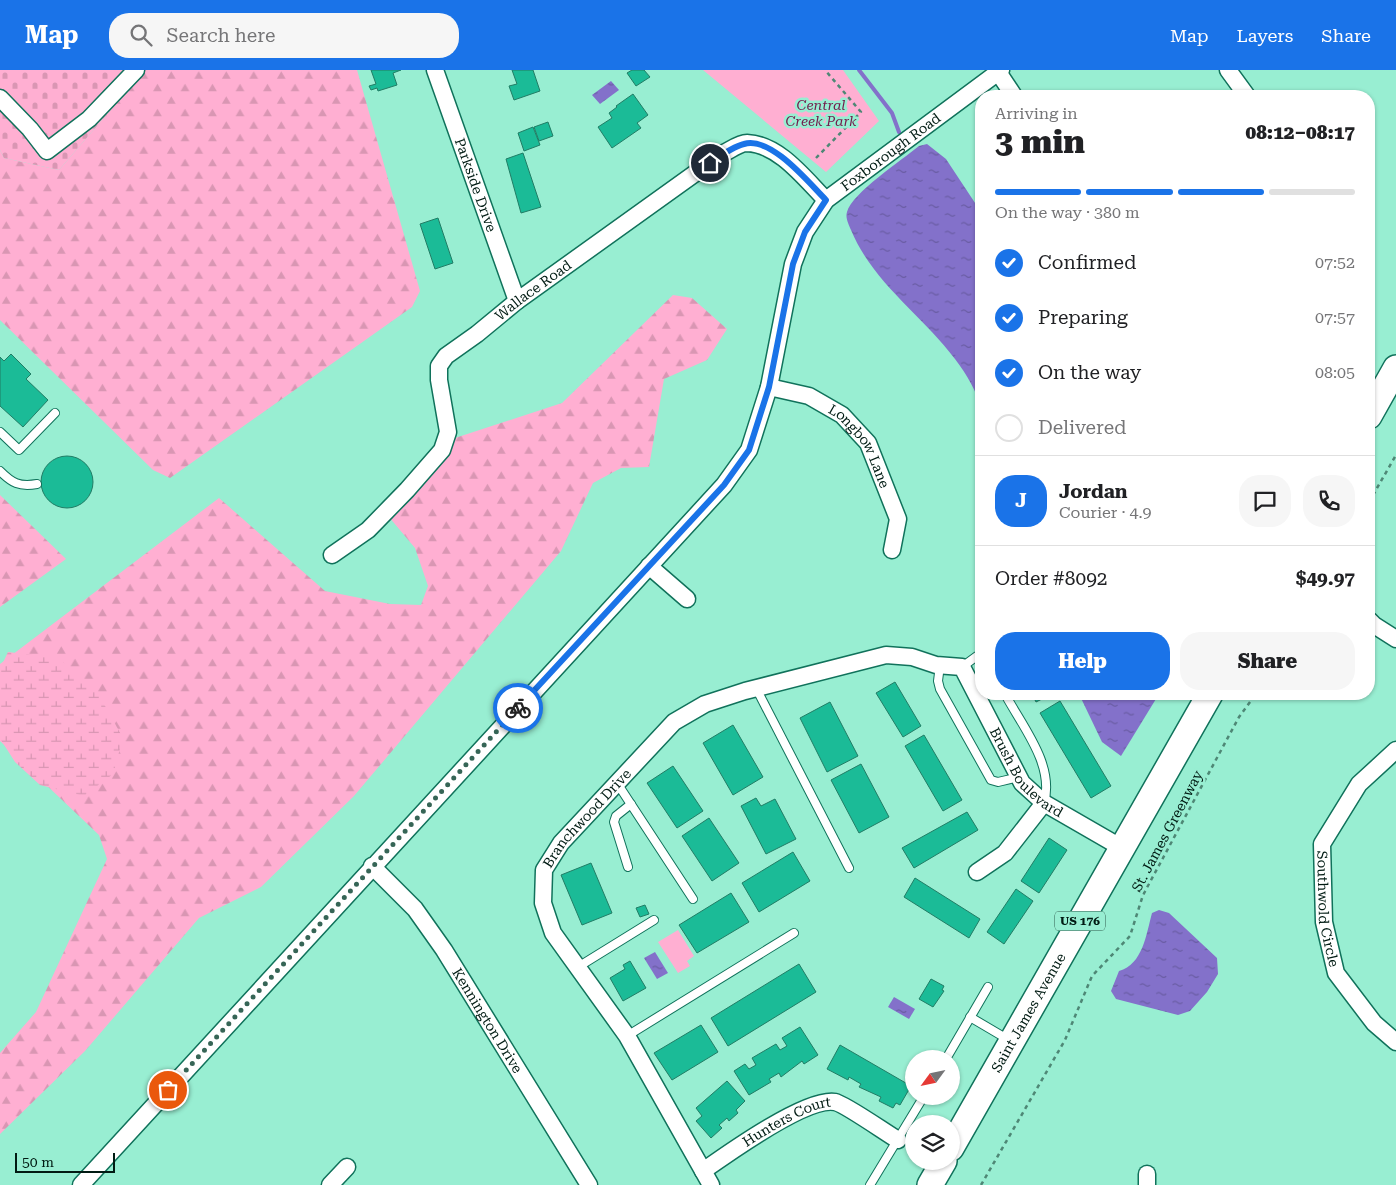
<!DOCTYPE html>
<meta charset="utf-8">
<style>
body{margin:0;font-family:"Roboto Serif",serif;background:#f6f6f6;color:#202124;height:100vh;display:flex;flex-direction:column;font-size:19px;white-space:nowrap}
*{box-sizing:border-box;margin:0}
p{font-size:16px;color:#757577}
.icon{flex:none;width:28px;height:28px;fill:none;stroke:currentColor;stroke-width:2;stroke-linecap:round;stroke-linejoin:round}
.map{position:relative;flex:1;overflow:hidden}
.drawer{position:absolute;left:975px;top:20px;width:400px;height:610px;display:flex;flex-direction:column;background:#fff;border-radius:20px;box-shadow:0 1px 4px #0004}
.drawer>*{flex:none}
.needle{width:32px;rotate:237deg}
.tools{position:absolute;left:905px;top:980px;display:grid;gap:10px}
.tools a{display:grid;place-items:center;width:55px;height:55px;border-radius:50%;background:#fff;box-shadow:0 1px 4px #0004;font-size:25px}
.scale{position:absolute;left:15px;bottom:12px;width:100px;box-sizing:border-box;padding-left:5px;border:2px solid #011b13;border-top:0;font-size:14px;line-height:18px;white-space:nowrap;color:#011b13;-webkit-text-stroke:4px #98eed2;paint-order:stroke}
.pin{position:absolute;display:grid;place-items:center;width:42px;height:42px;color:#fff;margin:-21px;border:2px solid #fff;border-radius:50%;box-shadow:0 1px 5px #0007}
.courier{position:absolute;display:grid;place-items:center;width:50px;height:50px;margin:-25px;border:4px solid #1a73e8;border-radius:50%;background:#fff;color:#222;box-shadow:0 1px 6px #0007}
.headline em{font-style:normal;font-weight:800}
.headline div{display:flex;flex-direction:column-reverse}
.headline{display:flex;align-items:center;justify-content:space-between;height:85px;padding:0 20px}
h1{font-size:32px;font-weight:800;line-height:38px}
.bar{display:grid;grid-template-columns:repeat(4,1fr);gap:8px 5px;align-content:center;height:60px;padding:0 20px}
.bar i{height:6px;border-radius:4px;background:#e0e0e0}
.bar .current{background:#1a73e8}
.bar p{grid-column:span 4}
.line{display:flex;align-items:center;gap:12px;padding:0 20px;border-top:1px solid #e0e0e0}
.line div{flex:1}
.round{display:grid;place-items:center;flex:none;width:52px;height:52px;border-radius:20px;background:#f6f6f6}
ol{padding:0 20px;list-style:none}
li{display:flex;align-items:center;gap:15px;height:55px}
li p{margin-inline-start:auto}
li .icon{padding:5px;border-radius:50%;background:#1a73e8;color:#fff;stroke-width:4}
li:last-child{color:#757577}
li i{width:28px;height:28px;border:2px solid #e0e0e0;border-radius:50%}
.primary-button{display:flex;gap:10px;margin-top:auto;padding:10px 20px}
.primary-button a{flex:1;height:58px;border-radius:20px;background:#1a73e8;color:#fff;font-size:20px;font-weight:800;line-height:58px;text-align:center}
.primary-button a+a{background:#f6f6f6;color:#202124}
header{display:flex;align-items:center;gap:30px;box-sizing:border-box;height:70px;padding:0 25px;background:#1a73e8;color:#fff}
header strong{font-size:24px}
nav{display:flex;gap:28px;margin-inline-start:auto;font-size:18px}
.search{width:350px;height:45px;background:#f6f6f6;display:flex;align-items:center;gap:12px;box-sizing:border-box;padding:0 18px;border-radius:20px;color:#757577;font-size:19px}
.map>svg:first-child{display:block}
.forest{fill:url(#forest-firs)}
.wetland{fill:url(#wetland-marsh)}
.cemetery{fill:url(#cemetery-stones)}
.park{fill:#ffafd2}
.water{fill:url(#water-ripples)}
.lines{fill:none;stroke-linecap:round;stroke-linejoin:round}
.stream{stroke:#8371ca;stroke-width:4}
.building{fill:#1bbb97;stroke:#217d65}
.lane-casing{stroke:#10725b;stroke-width:10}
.street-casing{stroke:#10725b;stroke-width:19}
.primary-casing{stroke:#10725b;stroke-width:28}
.path{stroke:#4e8775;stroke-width:2.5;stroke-dasharray:4 4;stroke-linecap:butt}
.lane{stroke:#fff;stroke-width:8}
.street{stroke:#fff;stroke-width:16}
.primary{stroke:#fff;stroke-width:25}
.done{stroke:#366556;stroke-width:5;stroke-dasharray:0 9}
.route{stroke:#1a73e8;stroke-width:6}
.labels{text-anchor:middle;stroke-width:5;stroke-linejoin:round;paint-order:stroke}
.shield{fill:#98eed2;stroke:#2e5a4c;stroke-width:1}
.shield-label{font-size:12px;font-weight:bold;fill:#011b13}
.park-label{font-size:14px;font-style:italic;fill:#731b4b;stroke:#98eed2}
.street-label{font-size:14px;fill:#011b13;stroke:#98eed2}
</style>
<header>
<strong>Map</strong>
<div class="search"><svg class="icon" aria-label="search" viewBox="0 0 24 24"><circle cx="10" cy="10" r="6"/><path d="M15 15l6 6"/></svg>Search here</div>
<nav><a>Map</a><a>Layers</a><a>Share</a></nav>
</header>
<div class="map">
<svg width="1396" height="1115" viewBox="0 0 1396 1115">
<defs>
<pattern id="forest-firs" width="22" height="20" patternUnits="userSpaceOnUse" patternTransform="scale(1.25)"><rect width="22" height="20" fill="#ffafd2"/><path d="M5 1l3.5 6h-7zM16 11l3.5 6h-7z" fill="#d996b3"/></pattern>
<pattern id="wetland-marsh" width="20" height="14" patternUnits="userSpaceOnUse" patternTransform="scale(1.25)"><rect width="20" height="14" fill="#ffafd2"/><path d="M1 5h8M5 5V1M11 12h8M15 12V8" fill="none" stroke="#d996b3"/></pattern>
<pattern id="cemetery-stones" width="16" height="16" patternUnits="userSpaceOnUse" patternTransform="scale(1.25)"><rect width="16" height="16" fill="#ffafd2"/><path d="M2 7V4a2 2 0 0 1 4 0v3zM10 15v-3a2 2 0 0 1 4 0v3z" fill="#d996b3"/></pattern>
<pattern id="water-ripples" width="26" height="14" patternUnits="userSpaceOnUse" patternTransform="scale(1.25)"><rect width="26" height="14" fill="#8371ca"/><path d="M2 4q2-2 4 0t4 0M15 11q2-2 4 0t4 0" fill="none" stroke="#695ca3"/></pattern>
</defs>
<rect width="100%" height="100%" fill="#98eed2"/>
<g class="forest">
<path d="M145 0H357L420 221 412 237 170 408 153 400 0 250V80L4 88 59 100Z"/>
<path d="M673 225 692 228 727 259 707 290 664 309 649 397 621 398 593 413 561 481 354 726 261 817 199 848 85 981 0 1064V983L36 942 107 789 99 765 0 671V594L219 428 325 521 390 534 421 535 428 516 415 478 389 447 455 368 562 333Z"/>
<path d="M0 425 66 489 0 537Z"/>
</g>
<path class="wetland" d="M8 582 58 588 95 618 123 668 113 704 84 726 40 715 15 692 1 670 0 599Z"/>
<path class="cemetery" d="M0 0H145L59 100 4 88 0 80Z"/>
<g class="park">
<path d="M703 0H843L879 51 826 102Z"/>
<path d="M678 860 694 886 687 891 690 896 678 903 658 872Z"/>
</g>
<g class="water">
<path d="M611 11 619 20 600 34 592 25Z"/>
<path d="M927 74 946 89 981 142V340C977 321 967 305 955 289 922 245 873 213 851 160 849 155 845 148 847 142 852 123 902 90 919 76Z"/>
<path d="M1079 624H1159L1121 686 1102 672Z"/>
<path d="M1159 840 1169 843 1217 888 1218 904 1207 922 1190 941 1178 945 1116 929 1111 921 1119 901C1143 894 1146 865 1152 843Z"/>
<path d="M655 882 668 903 657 909 644 888Z"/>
<path d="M894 927 915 939 909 949 888 937Z"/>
</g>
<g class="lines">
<path class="stream" d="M859 0 892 43 899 62"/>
</g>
<g class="building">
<path d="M371 0H401L393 3 397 15 378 21 377 18 371 20 369 16 376 14Z"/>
<path d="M512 0H533L540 21 514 30 509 16 517 14Z"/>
<path d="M632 0H644L650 7 636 16 627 3Z"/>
<path d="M633 24 648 45 637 53 641 58 612 78 598 57 612 48 609 43 617 37 616 36Z"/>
<path d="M548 52 553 66 539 71 534 57Z"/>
<path d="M533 57 540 75 524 81 518 63Z"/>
<path d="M523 83 541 137 521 143 506 89Z"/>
<path d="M438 148 453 193 435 199 420 154Z"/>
<path d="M11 284 31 304 26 309 48 330 23 357 0 336V287L4 291Z"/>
<circle cx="67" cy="412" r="26"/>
<path d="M895 612 921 656 903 667 876 623Z"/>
<path d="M1032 624H1052L1036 632Z"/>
<path d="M1060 631 1111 716 1091 728 1040 643Z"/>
<path d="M830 632 858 686 827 702 800 648Z"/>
<path d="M733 655 763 707 733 725 703 673Z"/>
<path d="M924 665 962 730 943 741 905 676Z"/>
<path d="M861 694 889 747 859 763 831 710Z"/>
<path d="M673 696 703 741 677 758 647 713Z"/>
<path d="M756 728 761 736 775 729 796 769 766 784 741 736Z"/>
<path d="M967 742 978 760 914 798 902 778Z"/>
<path d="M709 748 739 793 712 811 682 766Z"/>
<path d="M1049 768 1067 780 1039 823 1021 811Z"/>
<path d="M793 782 810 811 759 842 742 813Z"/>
<path d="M591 793 612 843 582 855 561 805Z"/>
<path d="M915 808 980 849 969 868 904 827Z"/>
<path d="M1016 819 1033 831 1004 874 987 862Z"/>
<path d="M731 823 749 852 697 883 679 855Z"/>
<path d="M645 835 649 844 640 847 636 838Z"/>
<path d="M630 891 646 918 623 931 610 908 625 899 623 895Z"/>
<path d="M799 894 816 922 728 976 711 948Z"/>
<path d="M931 909 944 916 942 920 944 921 933 937 919 929Z"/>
<path d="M701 955 718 982 672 1010 654 983Z"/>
<path d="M800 957 818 985 804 994 802 991 781 1007 779 1003 769 1009 771 1012 749 1025 734 1001 745 994 749 999 756 995 752 988 776 974 780 980 787 976 782 968Z"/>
<path d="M840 975 911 1016 900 1035 896 1033 893 1038 879 1031 881 1027 859 1017 861 1014 849 1007 848 1010 827 999Z"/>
<path d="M727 1011 745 1031 736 1040 738 1043 729 1051 727 1048 719 1055 722 1058 711 1068 696 1051 702 1046 696 1038Z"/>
</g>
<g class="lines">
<defs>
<g id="lane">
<path d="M0 362 19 380 55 343"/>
<path d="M0 401C12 413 19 417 37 414"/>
<path d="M940 595 938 611 940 619 991 710 998 712 1019 707"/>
<path d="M962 597 977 586 981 589"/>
<path d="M756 618 849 798"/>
<path d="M1005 624C1022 656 1055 695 1044 733"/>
<path d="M617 713 693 829"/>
<path d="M628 797 614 752 616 746 631 734"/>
<path d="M578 897 654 850"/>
<path d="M970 947 1009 970"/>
<path d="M627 966 794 863"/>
<path d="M946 989 988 917"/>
<path d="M870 1115 924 1026"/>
</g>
<g id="street">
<path id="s1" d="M435 0 517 231"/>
<path d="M1228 0 1247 26"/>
<path d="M998 2 1014 26"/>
<path d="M0 28 30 59 47 81 89 49 136 0"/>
<path id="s2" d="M769 317 809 326 842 345 868 373 898 449 892 480"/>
<path id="s3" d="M332 485 368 460 407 420 442 380 448 362 439 310V296L446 286 477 264 517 231 722 84C729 81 739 73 747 73 779 74 805 109 826 130"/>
<path d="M649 496 687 529"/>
<path d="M1369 550 1374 555 1396 569"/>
<path id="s4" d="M1396 680 1359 714 1322 774 1324 852 1336 903 1374 953 1396 972"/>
<path id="s5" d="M372 796 415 839 444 880 589 1115"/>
<path d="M977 802 1005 783 1044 733"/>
<path id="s6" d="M703 1101C727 1084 807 1027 835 1032 845 1034 886 1063 898 1070"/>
<path d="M1147 1104V1115"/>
<path id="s7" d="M81 1115 724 415 749 380 769 317 793 194 805 162 826 130 1001 0"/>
<path d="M330 1115 347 1097"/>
<path id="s8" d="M711 1115 627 966 553 863 543 833 544 800 561 773 674 652 705 634 745 621 886 585 912 587 936 595 962 597 1022 713 1044 733 1122 778"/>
</g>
<g id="primary">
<path d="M1369 346 1396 298"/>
<path id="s9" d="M951 1078 1210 624"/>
<path d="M930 1115 944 1091"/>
</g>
</defs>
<use href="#lane" class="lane-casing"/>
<use href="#street" class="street-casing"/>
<use href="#primary" class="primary-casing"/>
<g class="path">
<path d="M816 88 861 42 825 0"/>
<path d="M1369 432 1396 385"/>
<path d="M981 1115 1065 970 1092 906 1130 866 1143 825 1239 647 1256 624"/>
</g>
<use href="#lane" class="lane"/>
<use href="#street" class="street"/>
<use href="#primary" class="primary"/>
</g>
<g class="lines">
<path class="done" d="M168 1020 518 638"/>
<path class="route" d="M518 638 724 415 749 380 769 317 793 194 805 162 826 130C808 112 771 66 744 74 732 77 720 86 710 93"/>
</g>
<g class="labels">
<rect class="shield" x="1055" y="841.5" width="50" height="19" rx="4"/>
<g class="shield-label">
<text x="1080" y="855">US 176</text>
</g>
<g class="park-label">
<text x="821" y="40">Central<tspan x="821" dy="16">Creek Park</tspan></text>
</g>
<g class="street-label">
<text dy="5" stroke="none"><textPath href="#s7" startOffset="1338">Foxborough Road</textPath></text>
<text dy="5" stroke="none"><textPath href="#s1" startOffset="122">Parkside Drive</textPath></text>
<text dy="5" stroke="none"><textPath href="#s3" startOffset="360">Wallace Road</textPath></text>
<text dy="5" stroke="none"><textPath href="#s2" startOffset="115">Longbow Lane</textPath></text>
<text dy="5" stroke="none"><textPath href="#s8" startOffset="986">Brush Boulevard</textPath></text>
<text dy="5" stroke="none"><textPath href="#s8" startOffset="430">Branchwood Drive</textPath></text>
<text transform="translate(1167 761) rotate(-62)" y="5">St. James Greenway</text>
<text dy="5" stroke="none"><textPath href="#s4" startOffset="186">Southwold Circle</textPath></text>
<text dy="5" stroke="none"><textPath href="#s9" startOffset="156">Saint James Avenue</textPath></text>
<text dy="5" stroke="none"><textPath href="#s5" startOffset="194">Kennington Drive</textPath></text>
<text dy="5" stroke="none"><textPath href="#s6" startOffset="98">Hunters Court</textPath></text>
</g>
</g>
</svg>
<div class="tools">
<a><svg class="needle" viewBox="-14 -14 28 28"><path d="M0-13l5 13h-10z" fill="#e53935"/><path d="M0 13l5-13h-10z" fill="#757577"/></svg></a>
<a><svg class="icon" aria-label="layers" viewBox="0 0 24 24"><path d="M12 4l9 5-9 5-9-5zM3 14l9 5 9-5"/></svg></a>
</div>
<div class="scale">50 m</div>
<div class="pin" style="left:168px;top:1020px;background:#ea580c"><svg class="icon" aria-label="bag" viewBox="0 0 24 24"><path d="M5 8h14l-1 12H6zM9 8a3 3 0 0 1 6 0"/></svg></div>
<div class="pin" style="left:710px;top:93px;background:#1f2937"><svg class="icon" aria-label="home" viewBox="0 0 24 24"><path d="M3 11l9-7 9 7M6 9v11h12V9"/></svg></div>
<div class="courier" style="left:518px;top:638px"><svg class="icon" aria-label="bike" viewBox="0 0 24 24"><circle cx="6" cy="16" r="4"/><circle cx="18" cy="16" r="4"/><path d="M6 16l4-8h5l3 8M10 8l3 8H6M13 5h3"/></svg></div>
<section class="drawer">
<div class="headline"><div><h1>3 min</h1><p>Arriving in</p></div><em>08:12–08:17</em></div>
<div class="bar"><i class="current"></i><i class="current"></i><i class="current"></i><i></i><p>On the way · 380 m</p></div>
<ol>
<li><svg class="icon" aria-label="check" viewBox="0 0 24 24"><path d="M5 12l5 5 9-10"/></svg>Confirmed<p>07:52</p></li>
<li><svg class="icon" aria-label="check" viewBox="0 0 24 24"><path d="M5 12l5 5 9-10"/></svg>Preparing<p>07:57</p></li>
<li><svg class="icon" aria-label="check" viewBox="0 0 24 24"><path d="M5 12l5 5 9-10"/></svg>On the way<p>08:05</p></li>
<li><i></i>Delivered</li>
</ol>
<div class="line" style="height:90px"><b class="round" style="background:#1a73e8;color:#fff">J</b><div><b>Jordan</b><p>Courier · 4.9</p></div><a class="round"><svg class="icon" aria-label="chat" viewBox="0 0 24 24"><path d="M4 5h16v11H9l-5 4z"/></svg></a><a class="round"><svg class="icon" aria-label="phone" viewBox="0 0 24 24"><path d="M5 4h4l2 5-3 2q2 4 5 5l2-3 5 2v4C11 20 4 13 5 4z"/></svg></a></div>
<div class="line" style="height:65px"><div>Order #8092</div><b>$49.97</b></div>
<div class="primary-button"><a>Help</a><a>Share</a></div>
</section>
</div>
